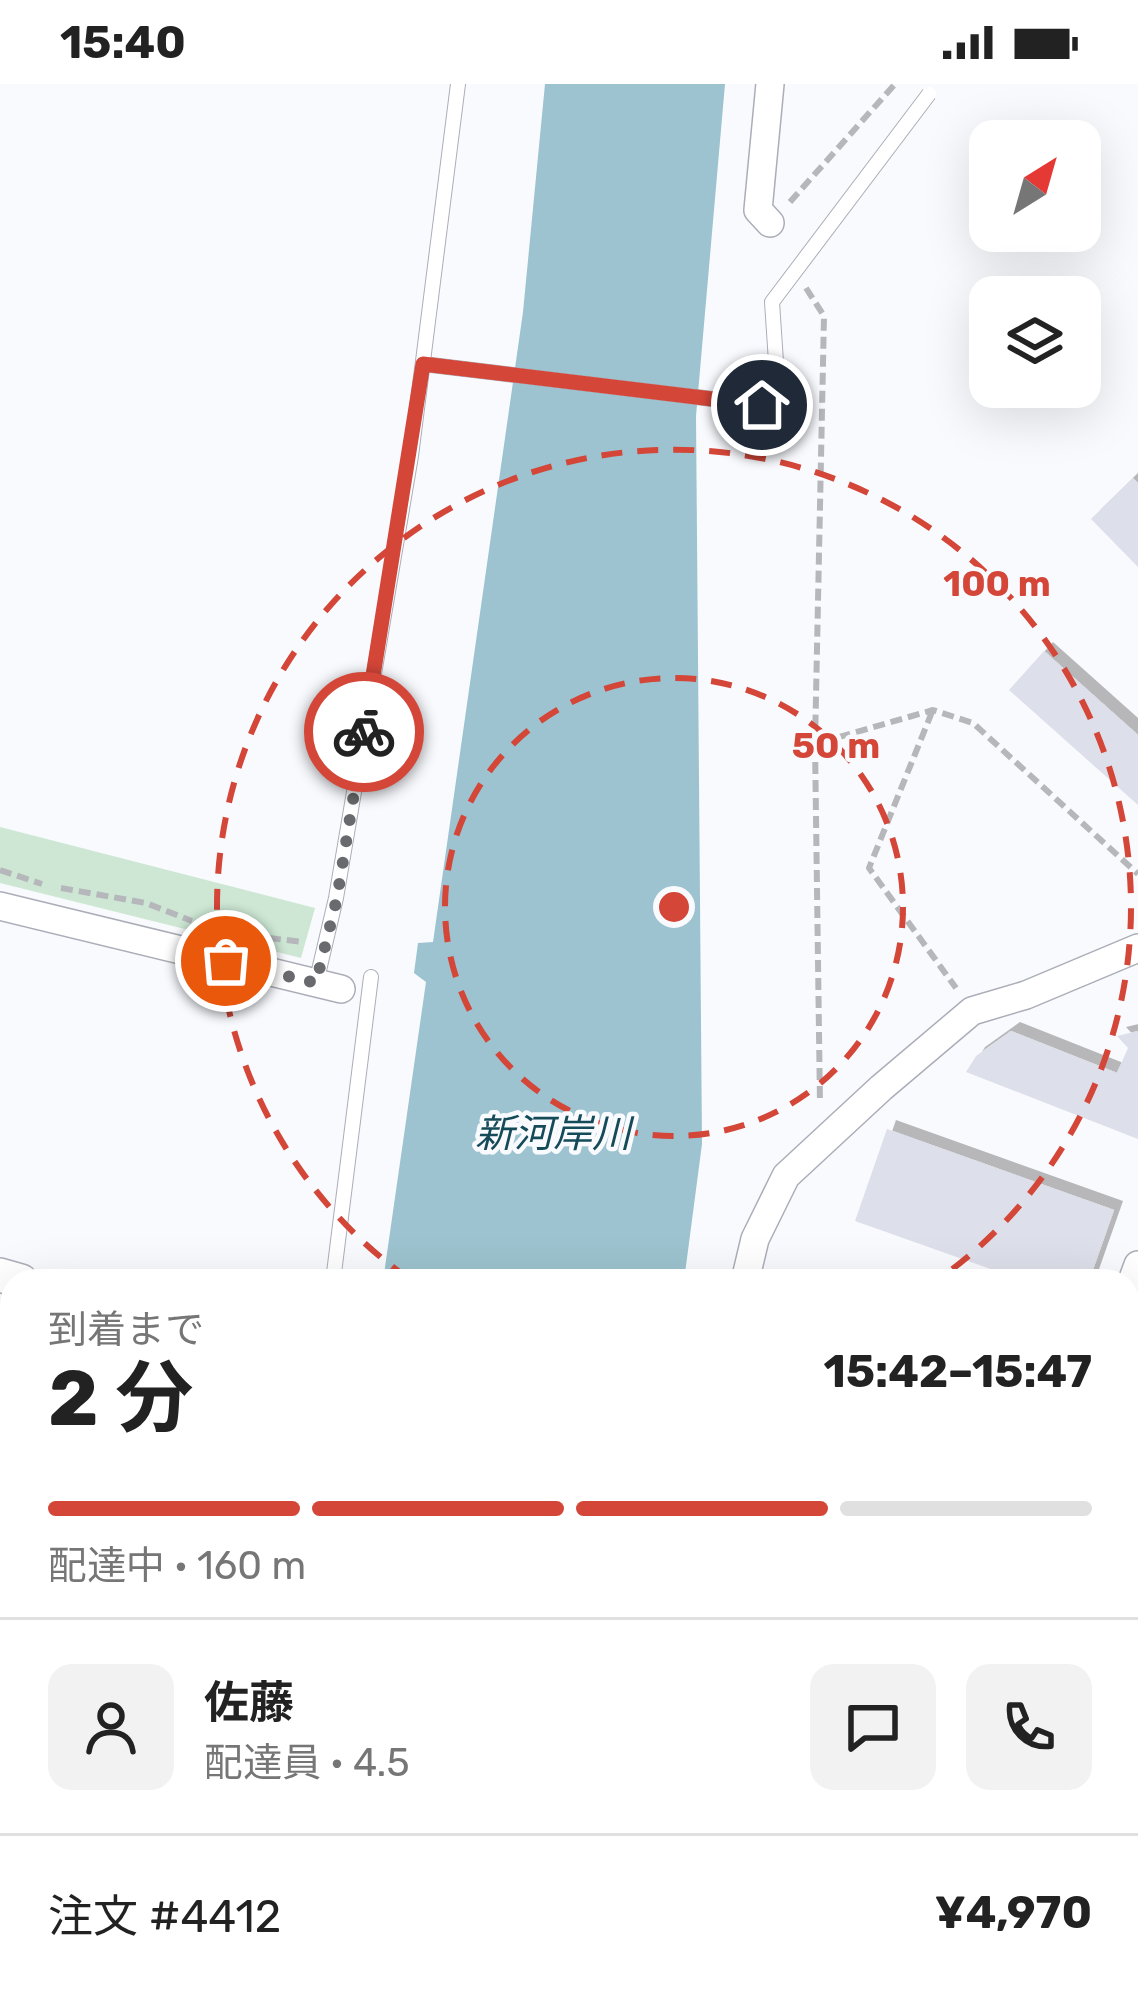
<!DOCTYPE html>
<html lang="ja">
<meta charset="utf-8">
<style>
body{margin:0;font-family:Rubik,"Noto Sans JP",sans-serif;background:#f2f2f2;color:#222;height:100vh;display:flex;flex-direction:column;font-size:45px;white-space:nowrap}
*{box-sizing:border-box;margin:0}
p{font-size:39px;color:#767676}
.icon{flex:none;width:66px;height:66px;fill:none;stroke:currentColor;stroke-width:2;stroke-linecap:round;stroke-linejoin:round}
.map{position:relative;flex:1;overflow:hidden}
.panel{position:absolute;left:0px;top:1185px;width:1140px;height:747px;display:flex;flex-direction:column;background:#fff;border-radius:36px 36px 0 0;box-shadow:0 12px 48px #0002}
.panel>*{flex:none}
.needle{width:78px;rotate:37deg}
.tools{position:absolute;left:969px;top:36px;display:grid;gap:24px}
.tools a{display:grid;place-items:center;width:132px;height:132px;border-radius:24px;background:#fff;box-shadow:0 12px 48px #0002;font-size:60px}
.pin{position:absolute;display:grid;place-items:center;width:102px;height:102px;color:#fff;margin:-51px;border:6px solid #fff;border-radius:50%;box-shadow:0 3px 12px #0007}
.courier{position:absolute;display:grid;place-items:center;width:120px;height:120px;margin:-60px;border:9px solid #d34638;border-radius:50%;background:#fff;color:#222;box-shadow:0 3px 15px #0007}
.headline em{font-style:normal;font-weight:700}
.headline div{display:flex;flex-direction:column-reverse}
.headline{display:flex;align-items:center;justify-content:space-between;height:204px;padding:0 48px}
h1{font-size:78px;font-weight:700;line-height:90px}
.bar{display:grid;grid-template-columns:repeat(4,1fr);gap:18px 12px;align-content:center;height:144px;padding:0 48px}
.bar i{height:15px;border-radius:9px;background:#e0e0e0}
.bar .on{background:#d34638}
.bar p{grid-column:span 4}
.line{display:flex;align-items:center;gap:30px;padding:0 48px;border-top:3px solid #e0e0e0}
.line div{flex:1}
.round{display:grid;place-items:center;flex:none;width:126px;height:126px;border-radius:24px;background:#f2f2f2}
.status{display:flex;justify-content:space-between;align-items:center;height:84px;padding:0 60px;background:#fff;direction:ltr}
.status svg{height:33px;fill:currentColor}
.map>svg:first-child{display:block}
.green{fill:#cde7d4}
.water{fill:#9cc3cf}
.building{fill:#dddfea;filter:url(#shadow)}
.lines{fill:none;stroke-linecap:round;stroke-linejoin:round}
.service-casing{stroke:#abaeb8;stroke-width:16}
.minor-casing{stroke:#abaeb8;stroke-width:30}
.tertiary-casing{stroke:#abaeb8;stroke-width:36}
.path{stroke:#b6b7bb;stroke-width:6;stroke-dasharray:12 6;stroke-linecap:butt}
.service{stroke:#fff;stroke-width:14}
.minor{stroke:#fff;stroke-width:27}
.tertiary{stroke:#fff;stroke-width:33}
.service-bridge-casing{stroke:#abaeb8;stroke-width:16;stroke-linecap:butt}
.service-bridge{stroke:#fff;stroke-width:14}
.done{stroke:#696a6d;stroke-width:12;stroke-dasharray:0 21.6}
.route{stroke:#d34638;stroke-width:15}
.ring{fill:none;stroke:#d34638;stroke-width:6;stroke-dasharray:21 15}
.labels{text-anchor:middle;stroke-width:9;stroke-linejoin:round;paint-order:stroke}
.water-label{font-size:39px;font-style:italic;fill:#154b59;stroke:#f9fafe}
.centre{fill:#d34638;stroke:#f9fafe;stroke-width:6}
.ring-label{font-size:36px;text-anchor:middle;font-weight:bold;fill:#d34638;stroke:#f9fafe;stroke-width:9;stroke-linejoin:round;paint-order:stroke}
</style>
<div class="status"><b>15:40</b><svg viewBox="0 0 49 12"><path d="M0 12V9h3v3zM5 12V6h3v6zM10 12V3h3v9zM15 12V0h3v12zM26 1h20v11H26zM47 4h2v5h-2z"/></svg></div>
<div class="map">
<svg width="1138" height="1931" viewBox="0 0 1138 1931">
<defs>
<filter id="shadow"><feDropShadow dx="9" dy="-9" stdDeviation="0" flood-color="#0004"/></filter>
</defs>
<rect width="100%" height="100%" fill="#f9fafe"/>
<path class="green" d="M0 743 315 824 301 874 0 799Z"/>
<g class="water">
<path d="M545 0H725L696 332 702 1060 684 1197H383L426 898 414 889 418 859 433 858 523 228Z"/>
<path d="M335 1920H600L601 1931H336Z"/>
</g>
<g class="building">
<path d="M1133 394 1138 399V483L1091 435Z"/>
<path d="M1044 567 1138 651V721L1009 606Z"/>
<path d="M1011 947 1117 989 1128 964 1117 952 1138 947V1055L966 988 976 972Z"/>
<path d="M887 1045 1114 1126 1089 1197H1024L855 1137Z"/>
<path d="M1138 1275V1522L1128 1518V1300Z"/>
<path d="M0 1386 12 1388 8 1542 0 1540Z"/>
<path d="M0 1639 12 1641V1695L0 1694Z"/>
<path d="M3 1713H12V1822L0 1821Z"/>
<path d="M1128 1723H1138V1780L1128 1781Z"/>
<path d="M1128 1830H1138V1905L1128 1906Z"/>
<path d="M106 1920H165L164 1931H104Z"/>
<rect x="667" y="1920" width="34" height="11"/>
<rect x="709" y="1920" width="87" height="11"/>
<rect x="814" y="1920" width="64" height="11"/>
</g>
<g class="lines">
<defs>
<g id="service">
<path d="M423 280 762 321"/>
<path d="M316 899 336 814 411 372 458 0"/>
<path d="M333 1197 371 893"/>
<path d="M287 1920 288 1931"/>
</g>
<g id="minor">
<path d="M770 0 758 126 770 139"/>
<path d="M0 822 341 905"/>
<path d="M745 1197 755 1155 786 1092 881 1004 972 927 1026 911 1138 864"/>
<path d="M1128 1208 1138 1181"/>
<path d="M0 1624 12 1625"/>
<path d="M651 1920V1931"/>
<path d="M905 1931V1920"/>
</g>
<g id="tertiary">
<path d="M0 1191 21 1197"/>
<path d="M1128 1563 1138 1567"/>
</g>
</defs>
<use href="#service" class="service-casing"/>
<use href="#minor" class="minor-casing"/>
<use href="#tertiary" class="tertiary-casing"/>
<g class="path">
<path d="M790 118 895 0"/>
<path d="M806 204 824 232 815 660 933 626 973 639 1138 790"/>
<path d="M932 628 869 784 956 904"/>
<path d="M815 660 820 1020"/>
<path d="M0 786 42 800"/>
<path d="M61 804 146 819 192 837"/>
<path d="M251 852 304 858"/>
</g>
<use href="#service" class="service"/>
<use href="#minor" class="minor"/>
<use href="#tertiary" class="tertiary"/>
<defs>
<path id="service-bridge" d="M762 321 779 323 772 218 929 10"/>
</defs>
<use href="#service-bridge" class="service-bridge-casing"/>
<use href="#service-bridge" class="service-bridge"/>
</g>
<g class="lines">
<path class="done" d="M226 877 316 899 337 814 364 648"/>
<path class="route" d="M364 648 423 280 762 321"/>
</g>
<g class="ring">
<circle cx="674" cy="823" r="229"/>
<path d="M409 1195A457 457 0 1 1 939 1195"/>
</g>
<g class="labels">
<g class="water-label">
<text x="553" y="1063">新河岸川</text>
</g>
</g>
<circle cx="674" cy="823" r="18" class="centre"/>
<g class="ring-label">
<text x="997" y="512">100 m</text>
<text x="836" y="674">50 m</text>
</g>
</svg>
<div class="tools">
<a><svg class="needle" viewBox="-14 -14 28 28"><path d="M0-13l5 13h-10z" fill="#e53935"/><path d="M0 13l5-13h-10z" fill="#767676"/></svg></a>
<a><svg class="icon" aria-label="layers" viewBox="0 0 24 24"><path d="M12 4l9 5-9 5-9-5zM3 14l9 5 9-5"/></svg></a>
</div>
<div class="pin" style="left:226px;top:877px;background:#ea580c"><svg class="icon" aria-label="bag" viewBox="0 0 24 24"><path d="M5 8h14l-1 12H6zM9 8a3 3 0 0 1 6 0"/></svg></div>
<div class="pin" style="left:762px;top:321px;background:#1f2937"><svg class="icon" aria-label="home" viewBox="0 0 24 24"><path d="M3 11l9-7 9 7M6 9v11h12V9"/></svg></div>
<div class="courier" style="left:364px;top:648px"><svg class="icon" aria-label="bike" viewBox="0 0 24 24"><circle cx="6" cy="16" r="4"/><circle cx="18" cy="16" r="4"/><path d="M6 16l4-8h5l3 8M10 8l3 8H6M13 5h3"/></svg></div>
<section class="panel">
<div class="headline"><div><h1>2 分</h1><p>到着まで</p></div><em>15:42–15:47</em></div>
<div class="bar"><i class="on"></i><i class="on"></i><i class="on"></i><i></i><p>配達中 · 160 m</p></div>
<div class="line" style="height:216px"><a class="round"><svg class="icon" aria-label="person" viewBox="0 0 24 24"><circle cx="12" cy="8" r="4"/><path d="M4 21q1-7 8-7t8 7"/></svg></a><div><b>佐藤</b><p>配達員 · 4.5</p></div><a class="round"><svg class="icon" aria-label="chat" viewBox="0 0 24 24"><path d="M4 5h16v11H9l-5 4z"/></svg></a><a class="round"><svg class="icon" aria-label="phone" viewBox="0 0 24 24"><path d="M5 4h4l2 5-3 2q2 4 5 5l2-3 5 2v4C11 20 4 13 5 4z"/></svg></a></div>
<div class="line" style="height:156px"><div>注文 #4412</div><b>¥4,970</b></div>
</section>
</div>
